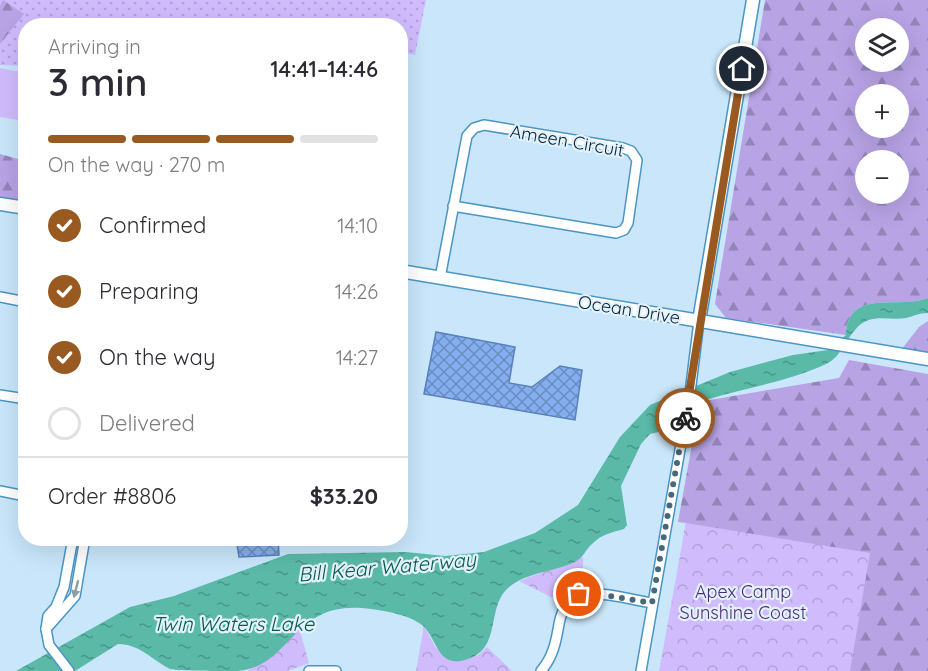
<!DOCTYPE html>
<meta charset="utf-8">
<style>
body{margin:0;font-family:Quicksand,sans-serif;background:#f7f7f7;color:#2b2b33;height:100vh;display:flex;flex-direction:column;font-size:22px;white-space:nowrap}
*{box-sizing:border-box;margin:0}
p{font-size:20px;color:#7c7c81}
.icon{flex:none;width:33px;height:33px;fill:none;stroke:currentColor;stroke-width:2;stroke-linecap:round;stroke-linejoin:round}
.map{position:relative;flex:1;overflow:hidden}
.side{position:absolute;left:18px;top:18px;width:390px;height:528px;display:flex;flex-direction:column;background:#fff;border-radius:24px;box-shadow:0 6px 24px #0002}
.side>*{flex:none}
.controls{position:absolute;left:855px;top:18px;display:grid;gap:12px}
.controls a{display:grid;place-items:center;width:54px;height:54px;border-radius:50%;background:#fff;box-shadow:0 6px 24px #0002;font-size:30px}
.pin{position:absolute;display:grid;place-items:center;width:51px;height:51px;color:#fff;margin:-26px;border:3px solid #fff;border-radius:50%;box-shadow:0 2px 6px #0007}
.courier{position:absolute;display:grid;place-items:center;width:60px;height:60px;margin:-30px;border:4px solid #995a22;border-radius:50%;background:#fff;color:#222;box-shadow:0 2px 8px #0007}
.head em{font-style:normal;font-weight:600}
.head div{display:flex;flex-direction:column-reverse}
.head{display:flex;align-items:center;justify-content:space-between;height:102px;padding:0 30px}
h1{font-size:39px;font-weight:600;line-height:45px}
.bar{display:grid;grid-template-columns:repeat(4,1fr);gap:9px 6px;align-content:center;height:72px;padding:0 30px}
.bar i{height:8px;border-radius:4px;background:#e1e1e2}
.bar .active{background:#995a22}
.bar p{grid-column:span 4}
.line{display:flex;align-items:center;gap:15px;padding:0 30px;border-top:2px solid #e1e1e2}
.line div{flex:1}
ol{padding:0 30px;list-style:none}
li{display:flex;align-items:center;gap:18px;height:66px}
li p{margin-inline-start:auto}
li .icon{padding:6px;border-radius:50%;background:#995a22;color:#fff;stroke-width:4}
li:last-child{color:#7c7c81}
li i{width:33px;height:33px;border:3px solid #e1e1e2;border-radius:50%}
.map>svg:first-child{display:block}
.grass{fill:url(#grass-dots)}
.forest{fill:url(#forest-firs);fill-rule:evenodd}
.park{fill:url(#park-crowns)}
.pitch{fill:#d0bcfd}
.water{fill:url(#water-ripples)}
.building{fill:url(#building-cross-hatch);stroke:#5880bd;stroke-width:1.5}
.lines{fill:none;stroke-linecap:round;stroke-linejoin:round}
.street-casing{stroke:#4995c4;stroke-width:12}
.secondary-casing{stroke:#4995c4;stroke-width:15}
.street{stroke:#fff;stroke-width:9}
.secondary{stroke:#fff;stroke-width:12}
.oneway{fill:#8d9ca5}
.done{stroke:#48677b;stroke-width:6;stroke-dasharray:0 10.8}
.route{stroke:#995a22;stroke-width:8}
.labels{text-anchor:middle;stroke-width:4.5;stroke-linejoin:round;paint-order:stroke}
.street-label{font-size:18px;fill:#022336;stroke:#e3f1fb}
.park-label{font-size:18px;fill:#4a2b79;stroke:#e3f1fb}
.water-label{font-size:20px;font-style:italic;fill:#065b4e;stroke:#e3f1fb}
</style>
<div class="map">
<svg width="928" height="671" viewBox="0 0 928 671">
<defs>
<pattern id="grass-dots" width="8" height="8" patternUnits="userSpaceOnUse" patternTransform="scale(1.5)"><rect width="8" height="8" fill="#d0bcfd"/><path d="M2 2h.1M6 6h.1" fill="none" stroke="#b1a1d9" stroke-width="1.8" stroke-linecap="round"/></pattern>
<pattern id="forest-firs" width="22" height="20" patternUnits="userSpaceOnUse" patternTransform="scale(1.5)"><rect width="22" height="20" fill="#b8a3e5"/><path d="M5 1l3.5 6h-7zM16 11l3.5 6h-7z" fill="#9384ba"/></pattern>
<pattern id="park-crowns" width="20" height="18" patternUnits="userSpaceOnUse" patternTransform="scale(1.5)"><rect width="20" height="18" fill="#d0bcfd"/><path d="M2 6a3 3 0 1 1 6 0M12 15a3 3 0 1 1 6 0" fill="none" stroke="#b1a1d9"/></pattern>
<pattern id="water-ripples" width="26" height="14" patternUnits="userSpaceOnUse" patternTransform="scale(1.5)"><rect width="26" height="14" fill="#5abaa7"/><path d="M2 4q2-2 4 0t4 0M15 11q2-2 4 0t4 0" fill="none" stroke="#489789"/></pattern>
<pattern id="building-cross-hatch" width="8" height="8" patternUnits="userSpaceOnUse" patternTransform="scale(1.5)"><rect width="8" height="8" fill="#84aeed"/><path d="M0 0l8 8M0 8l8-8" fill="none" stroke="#6a8dc1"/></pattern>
</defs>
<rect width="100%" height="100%" fill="#c9e6fa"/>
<path class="grass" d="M0 0H426L415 55 401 52 400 26H26L25 66 0 65Z"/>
<g class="forest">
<path d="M3 0 24 14 0 44V6Z"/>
<path d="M765 0H928V298C899 310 848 287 846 335L726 318 715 304ZM866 28H898V62H866ZM866 94H898V128H866ZM866 160H898V194H866Z"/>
<path d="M25 151V203L0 199V154L22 160Z"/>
<path d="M928 321V354L901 350 919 327Z"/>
<path d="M849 360 928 374V671H798L676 581 686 523 678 522 696 422 707 415 704 401 839 378Z"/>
</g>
<g class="park">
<path d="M686 523 870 553 850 671H659Z"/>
<path d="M583 557V586L572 588 557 600 519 581Z"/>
<path d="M424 626 436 648 477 656 487 647 512 671H416Z"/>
<path d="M297 631H300L309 663 288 671H247L280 650Z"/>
</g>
<path class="pitch" d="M0 68 25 73V121L0 117Z"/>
<path class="water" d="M928 298V313C919 313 914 316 906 318 887 321 870 312 855 330 845 341 840 358 826 364 776 387 719 391 669 413L663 431 650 434 641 444 621 486 627 525 624 529C613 532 600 535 592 544 585 550 584 557 575 562 554 572 526 572 508 588 486 608 502 648 468 659 435 671 438 634 419 623 404 613 380 610 362 608 291 603 292 666 238 671 223 671 183 671 170 669 152 660 140 644 118 644L75 671H16L130 607 174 596 288 554 406 552 445 556 484 552 535 533 578 505 620 437 650 405 730 372 793 355 828 350 846 335C848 287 899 310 928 298Z"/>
<g class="building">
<path d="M436 332 515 347 509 383 532 387 560 366 582 370 575 420 424 394Z"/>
<path d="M236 538H278L279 555 239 557Z"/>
</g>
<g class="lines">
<defs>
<g id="street">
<path d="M440 278 467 136 474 128 484 125 623 148 631 151 637 160 628 223 624 230 616 233 453 206"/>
<path d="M0 297 26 302"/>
<path d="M0 395 26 399"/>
<path d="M0 491 25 496"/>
<path d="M46 629 75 596 85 538"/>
<path d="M69 671 49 645 46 629 48 616 56 607 64 587 73 538"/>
<path d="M309 671H336"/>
<path d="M541 671C553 657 556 642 559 624 567 577 618 598 652 603"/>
<path d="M641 671 690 393 699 321"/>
</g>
<g id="secondary">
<path d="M0 204 26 208"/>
<path d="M400 271 928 359"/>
<path d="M699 321 753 0"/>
</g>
</defs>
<use href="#street" class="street-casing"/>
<use href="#secondary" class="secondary-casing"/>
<use href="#street" class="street"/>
<use href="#secondary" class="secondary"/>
</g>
<defs><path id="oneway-solid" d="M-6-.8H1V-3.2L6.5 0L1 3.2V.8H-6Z" transform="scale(1.5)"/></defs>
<use class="oneway" href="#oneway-solid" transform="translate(76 589) rotate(104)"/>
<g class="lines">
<path class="done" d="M579 594H597L652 603 685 418"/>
<path class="route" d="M685 418 742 69"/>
</g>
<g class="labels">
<g class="street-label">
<text transform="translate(567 141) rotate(10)" y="6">Ameen Circuit</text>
<text transform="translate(629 310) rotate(9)" y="6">Ocean Drive</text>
</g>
<g class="park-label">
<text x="743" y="598">Apex Camp<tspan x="743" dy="21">Sunshine Coast</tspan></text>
</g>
<g class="water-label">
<text transform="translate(387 567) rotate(-5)" y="7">Bill Kear Waterway</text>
<text x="233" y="631">Twin Waters Lake</text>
</g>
</g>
</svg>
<div class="controls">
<a><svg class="icon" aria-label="layers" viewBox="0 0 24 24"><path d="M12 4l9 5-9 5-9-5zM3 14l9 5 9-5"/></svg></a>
<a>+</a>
<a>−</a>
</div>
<div class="pin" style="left:579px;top:594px;background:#ea580c"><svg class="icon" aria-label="bag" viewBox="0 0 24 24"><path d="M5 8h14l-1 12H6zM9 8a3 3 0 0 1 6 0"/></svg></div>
<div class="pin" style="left:742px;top:69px;background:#1f2937"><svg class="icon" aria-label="home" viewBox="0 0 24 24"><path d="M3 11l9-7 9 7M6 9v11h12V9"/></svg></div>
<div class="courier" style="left:685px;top:418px"><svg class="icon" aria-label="bike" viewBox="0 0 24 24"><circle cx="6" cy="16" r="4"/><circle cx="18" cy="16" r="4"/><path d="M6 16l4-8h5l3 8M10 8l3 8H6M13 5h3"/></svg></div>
<section class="side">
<div class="head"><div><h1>3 min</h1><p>Arriving in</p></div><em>14:41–14:46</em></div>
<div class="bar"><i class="active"></i><i class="active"></i><i class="active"></i><i></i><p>On the way · 270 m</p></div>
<ol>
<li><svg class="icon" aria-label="check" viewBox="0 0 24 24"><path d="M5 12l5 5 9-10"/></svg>Confirmed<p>14:10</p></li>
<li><svg class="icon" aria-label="check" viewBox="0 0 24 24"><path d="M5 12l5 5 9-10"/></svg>Preparing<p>14:26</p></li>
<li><svg class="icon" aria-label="check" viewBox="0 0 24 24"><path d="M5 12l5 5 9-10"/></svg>On the way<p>14:27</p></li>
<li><i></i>Delivered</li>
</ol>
<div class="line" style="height:78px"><div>Order #8806</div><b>$33.20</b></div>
</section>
</div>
